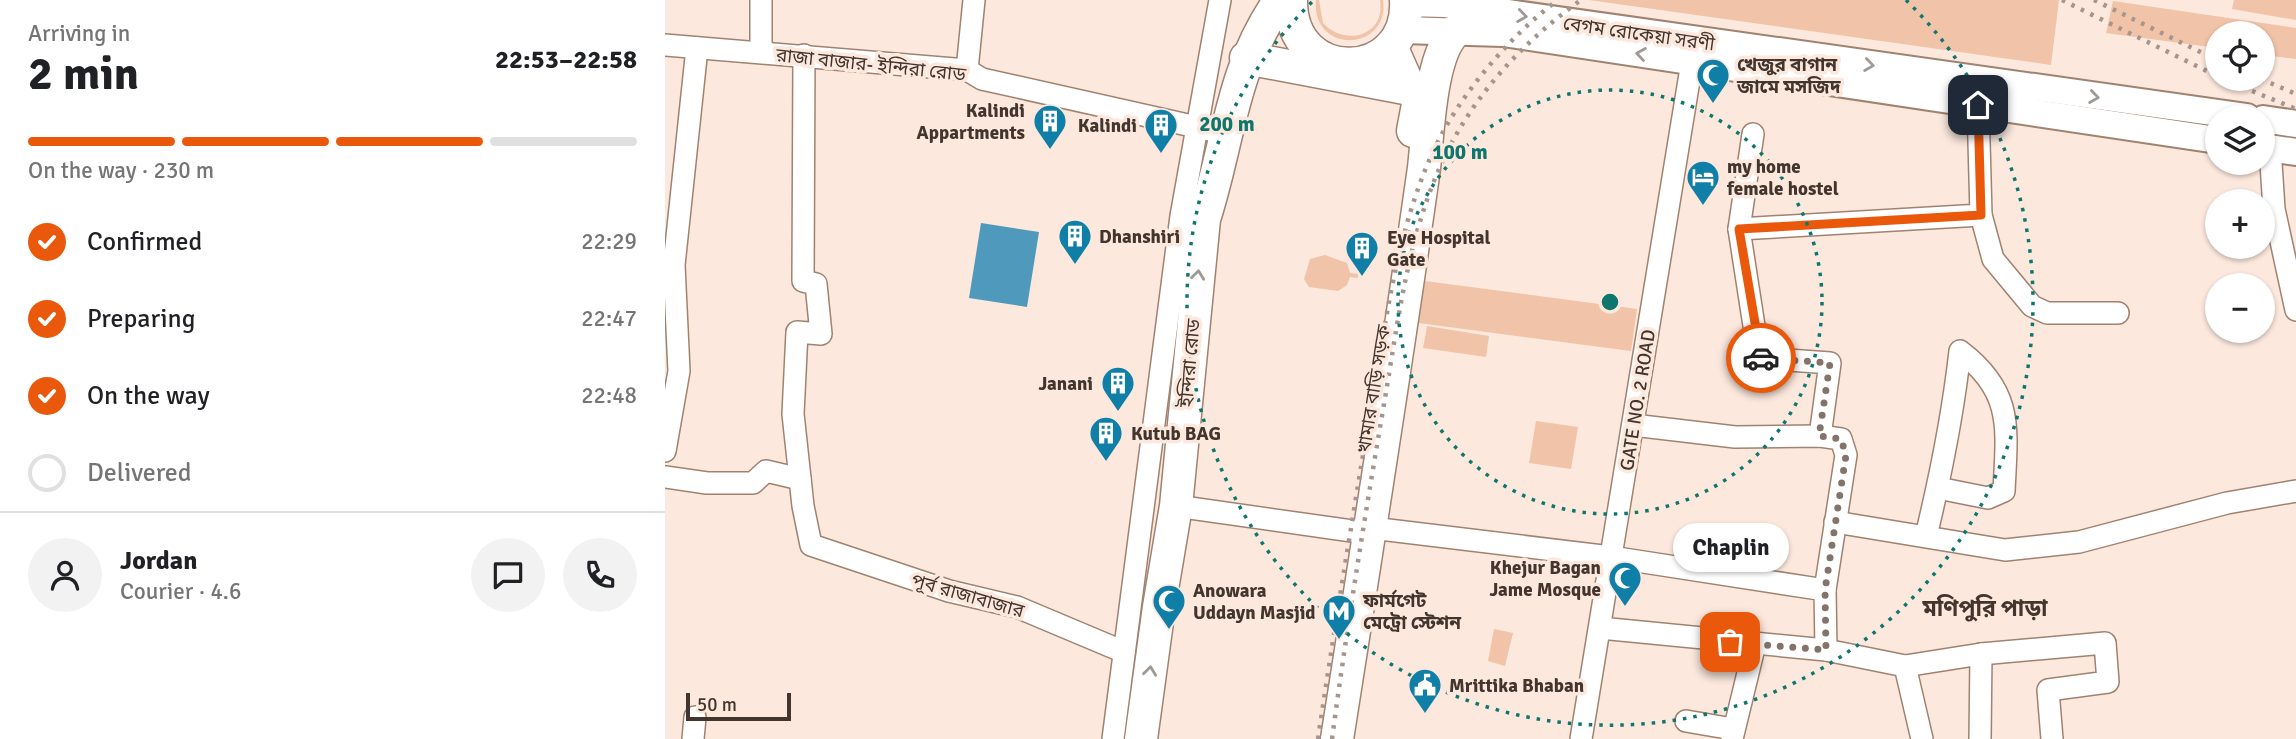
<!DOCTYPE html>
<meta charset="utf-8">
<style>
body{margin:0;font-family:Signika,"Noto Sans Bengali",sans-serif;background:#f2f2f2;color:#202124;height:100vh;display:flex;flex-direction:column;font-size:26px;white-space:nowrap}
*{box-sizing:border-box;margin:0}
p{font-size:23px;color:#757577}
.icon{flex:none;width:38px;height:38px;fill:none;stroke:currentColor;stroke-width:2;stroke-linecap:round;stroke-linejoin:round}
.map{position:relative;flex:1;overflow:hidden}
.details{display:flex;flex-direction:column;background:#fff;width:665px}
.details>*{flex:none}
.buttons{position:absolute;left:1540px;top:21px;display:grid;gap:14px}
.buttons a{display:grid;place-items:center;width:70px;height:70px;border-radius:50%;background:#fff;box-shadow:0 2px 5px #0004;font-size:35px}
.scale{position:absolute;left:21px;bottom:18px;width:105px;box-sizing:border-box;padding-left:7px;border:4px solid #42352e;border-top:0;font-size:19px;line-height:24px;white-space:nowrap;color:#42352e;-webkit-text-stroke:5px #fce8dd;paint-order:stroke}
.pin{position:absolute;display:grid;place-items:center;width:60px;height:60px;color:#fff;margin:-30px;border-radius:14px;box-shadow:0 4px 10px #0006}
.courier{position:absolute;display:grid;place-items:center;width:70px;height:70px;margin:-35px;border:5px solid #ea580c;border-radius:50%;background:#fff;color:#222;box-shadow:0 2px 9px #0007}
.bubble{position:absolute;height:49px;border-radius:24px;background:#fff;box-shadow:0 2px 5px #0004;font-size:23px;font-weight:700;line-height:49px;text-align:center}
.headline em{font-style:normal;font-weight:700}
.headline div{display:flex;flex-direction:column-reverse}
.headline{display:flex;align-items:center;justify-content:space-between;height:119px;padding:0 28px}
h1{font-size:46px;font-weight:700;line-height:52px}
.bar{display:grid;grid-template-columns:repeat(4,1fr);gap:10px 7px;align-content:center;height:84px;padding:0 28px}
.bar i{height:9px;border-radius:5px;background:#e0e0e0}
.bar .active{background:#ea580c}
.bar p{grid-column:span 4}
.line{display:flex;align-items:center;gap:18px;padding:0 28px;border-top:2px solid #e0e0e0}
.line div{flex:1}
.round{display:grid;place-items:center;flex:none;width:74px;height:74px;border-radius:37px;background:#f2f2f2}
ol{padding:0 28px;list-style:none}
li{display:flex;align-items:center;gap:21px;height:77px}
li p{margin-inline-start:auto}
li .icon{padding:7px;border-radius:50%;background:#ea580c;color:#fff;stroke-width:4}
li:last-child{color:#757577}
li i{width:38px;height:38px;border:4px solid #e0e0e0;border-radius:50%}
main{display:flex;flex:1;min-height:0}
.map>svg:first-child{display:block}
.green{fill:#f1c3a8}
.water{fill:#4f9abc}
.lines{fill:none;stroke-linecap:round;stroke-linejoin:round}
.minor-casing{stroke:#a08271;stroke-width:24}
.major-casing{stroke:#a08271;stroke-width:30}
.highway-casing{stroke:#a08271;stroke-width:35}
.minor{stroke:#fff;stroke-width:21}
.major{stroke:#fff;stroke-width:26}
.highway{stroke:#fff;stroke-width:32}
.rail{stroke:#a6958c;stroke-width:4.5;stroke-dasharray:3.5 7;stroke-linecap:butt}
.oneway{stroke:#a09a96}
.done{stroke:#83746b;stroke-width:7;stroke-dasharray:0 12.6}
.route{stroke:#ea580c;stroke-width:9}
.ring{fill:none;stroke:#0f766e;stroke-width:3.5;stroke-dasharray:3.5 7}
.labels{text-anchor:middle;stroke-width:7;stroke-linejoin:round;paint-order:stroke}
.street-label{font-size:19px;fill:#42352e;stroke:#fce8dd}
.poi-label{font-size:19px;font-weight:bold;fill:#42352e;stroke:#fce8dd;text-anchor:start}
.quarter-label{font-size:23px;font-weight:bold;fill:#42352e;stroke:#fce8dd}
.centre{fill:#0f766e;stroke:#fce8dd;stroke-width:3.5}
.ring-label{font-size:21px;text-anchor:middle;font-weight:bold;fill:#0f766e;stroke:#fce8dd;stroke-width:7;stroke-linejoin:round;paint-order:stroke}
</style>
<main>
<section class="details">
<div class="headline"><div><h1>2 min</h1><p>Arriving in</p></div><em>22:53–22:58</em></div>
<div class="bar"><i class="active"></i><i class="active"></i><i class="active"></i><i></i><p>On the way · 230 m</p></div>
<ol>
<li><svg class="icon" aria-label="check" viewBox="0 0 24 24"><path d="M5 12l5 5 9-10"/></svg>Confirmed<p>22:29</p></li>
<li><svg class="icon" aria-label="check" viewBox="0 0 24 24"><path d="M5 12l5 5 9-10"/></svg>Preparing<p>22:47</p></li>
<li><svg class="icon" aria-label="check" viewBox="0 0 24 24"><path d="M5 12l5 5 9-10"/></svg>On the way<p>22:48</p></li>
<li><i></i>Delivered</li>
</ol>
<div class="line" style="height:126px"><a class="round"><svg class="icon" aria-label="person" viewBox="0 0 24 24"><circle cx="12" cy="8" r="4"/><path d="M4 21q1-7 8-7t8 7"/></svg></a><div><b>Jordan</b><p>Courier · 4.6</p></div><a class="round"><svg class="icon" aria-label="chat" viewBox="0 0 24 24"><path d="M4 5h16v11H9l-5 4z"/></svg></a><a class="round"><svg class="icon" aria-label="phone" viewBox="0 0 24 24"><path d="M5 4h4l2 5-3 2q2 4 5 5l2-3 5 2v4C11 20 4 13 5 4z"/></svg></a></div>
</section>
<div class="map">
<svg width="1631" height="739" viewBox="0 0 1631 739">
<rect width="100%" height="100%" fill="#fce8dd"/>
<g class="green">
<path d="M651 0H654L658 23C680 47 721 36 715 0H718C725 52 646 55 651 0Z"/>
<path d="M924 0H1394L1386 65Z"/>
<path d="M1569 0H1631V20L1567 9Z"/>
<path d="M1448 1 1631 28V59L1598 55V33H1552V48L1441 33Z"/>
<path d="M660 255 682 263 685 273 693 274V278L685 277 682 285 673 291 644 287 639 279 645 259Z"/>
<path d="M752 280 972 309 966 351 746 322Z"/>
<path d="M762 326 824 336 821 357 758 348Z"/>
<path d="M871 421 913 427 906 469 864 463Z"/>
<path d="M829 629 848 633 840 666 823 661Z"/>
</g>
<path class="water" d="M316 223 374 232 362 307 304 298Z"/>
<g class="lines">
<defs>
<g id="minor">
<path d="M0 45 302 70 317 79 545 130"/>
<path d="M96 52V0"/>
<path d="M139 55 138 281 151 284 156 334 132 332 128 414 138 506 146 545 284 591 352 607 459 652"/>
<path d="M302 70 309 0"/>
<path d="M1088 134 1074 229 1094 358 1165 363 1155 436"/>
<path d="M1605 148 1609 209 1631 310"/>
<path d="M1316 215 1328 259 1367 306 1382 313H1453"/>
<path d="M1074 229 1316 215 1313 105"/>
<path d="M968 425 1070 437 1155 436 1176 439 1181 455 1160 590"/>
<path d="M0 451 14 371 9 265 32 48"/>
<path d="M0 477 42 483H88L101 471 135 479"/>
<path d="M511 506 687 531 715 529 946 557 1160 590 1161 650 1240 666 1257 739"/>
<path d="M1170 522 1340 550 1414 542 1562 503 1631 491"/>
<path d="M1261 536C1276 474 1288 414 1295 351 1349 392 1342 428 1339 491L1323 498 1273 488"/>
<path d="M935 628 1161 650"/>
<path d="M1240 666 1316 654 1440 643 1443 682 1383 690 1387 739"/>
<path d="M1021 721 1068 729"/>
<path d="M28 739 30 717"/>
<path d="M448 739 516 216 555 0"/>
<path d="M916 739 1027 62"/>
<path d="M1067 739 1090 644"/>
<path d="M1315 739 1316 654"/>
</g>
<g id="major">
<path d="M741 3 779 4 1582 117"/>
<path d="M737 30 838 33 1552 140"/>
<path d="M1598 119 1631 124"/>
<path d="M1598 147 1631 152"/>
</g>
<g id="highway">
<path d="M626 0C625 87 746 83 741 0"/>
<path d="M799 0 821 10"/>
<path d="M726 46 745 89 754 99 748 131"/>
<path d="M581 58 745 89"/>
<path d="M476 739 494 607 511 506 539 219C564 142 566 69 615 0"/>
<path d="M672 739C702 549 732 359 759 168 763 134 765 53 791 31"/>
</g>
</defs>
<use href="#minor" class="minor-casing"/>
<use href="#major" class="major-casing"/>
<use href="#highway" class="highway-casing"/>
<use href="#minor" class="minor"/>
<use href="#major" class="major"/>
<use href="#highway" class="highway"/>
<g class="rail">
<path d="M1397 0 1552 76"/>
<path d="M1429 0 1552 60"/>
<path d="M1558 79 1631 109"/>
<path d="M1596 79 1631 94"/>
<path d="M653 739C670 624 689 509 708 395 722 314 733 229 767 154 791 99 845 35 893 0"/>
<path d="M667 739C682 627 700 515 719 404 734 316 744 224 786 144 817 86 863 38 916 0"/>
</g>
</g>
<defs><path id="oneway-chevron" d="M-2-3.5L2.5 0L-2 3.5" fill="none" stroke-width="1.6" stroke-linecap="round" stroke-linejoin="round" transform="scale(1.75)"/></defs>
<g class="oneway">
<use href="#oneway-chevron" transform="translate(857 16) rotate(8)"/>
<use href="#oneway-chevron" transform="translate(976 54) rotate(-171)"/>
<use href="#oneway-chevron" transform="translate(1204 65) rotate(8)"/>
<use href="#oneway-chevron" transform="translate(1429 97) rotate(8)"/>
<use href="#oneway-chevron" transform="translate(533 275) rotate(-83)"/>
<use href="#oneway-chevron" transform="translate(485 671) rotate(-83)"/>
</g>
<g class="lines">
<path class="done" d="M1065 642 1161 650 1160 590 1181 455 1176 439 1154 436 1165 363 1096 358"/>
<path class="route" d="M1096 358 1074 229 1316 215 1313 105"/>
</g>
<g class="ring">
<circle cx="945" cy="302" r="212"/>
<path d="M1241 0A423 423 0 1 1 649 0"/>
</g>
<defs>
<symbol id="mosque-pin" viewBox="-11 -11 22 30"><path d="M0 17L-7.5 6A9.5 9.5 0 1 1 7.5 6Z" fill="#107fa7" stroke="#fce8dd"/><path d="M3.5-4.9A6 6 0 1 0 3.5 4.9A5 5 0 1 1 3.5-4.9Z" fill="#fff"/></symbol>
<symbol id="building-pin" viewBox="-11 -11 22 30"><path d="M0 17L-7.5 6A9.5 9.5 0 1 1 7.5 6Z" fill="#107fa7" stroke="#fce8dd"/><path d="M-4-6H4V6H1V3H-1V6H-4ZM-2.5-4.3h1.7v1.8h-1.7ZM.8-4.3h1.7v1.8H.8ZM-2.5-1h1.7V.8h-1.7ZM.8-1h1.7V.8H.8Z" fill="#fff"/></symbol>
<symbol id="hotel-pin" viewBox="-11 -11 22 30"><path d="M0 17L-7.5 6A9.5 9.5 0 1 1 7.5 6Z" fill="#107fa7" stroke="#fce8dd"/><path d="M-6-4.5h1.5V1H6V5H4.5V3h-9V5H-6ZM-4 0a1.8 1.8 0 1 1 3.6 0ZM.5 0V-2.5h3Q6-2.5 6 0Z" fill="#fff"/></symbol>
<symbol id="metro-pin" viewBox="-11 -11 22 30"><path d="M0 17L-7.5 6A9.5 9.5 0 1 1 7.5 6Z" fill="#107fa7" stroke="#fce8dd"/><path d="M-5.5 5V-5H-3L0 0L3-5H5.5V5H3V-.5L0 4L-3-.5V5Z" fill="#fff"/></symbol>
<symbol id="civic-pin" viewBox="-11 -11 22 30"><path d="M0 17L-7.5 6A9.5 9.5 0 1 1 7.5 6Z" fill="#107fa7" stroke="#fce8dd"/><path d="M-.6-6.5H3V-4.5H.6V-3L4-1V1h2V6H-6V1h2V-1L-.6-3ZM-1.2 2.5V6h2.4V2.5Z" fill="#fff"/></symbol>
</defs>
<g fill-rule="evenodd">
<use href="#mosque-pin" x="1029" y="56" width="38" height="52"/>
<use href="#building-pin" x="366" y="102" width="38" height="52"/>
<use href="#building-pin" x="477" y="106" width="38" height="52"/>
<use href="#hotel-pin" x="1019" y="158" width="38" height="52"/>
<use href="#building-pin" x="391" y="217" width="38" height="52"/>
<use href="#building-pin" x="678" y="229" width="38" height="52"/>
<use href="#building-pin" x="434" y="364" width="38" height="52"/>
<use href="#building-pin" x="422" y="414" width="38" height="52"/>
<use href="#mosque-pin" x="941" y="559" width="38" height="52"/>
<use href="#mosque-pin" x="485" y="582" width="38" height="52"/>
<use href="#metro-pin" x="655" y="592" width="38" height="52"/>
<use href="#civic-pin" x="741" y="666" width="38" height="52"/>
</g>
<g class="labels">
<g class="street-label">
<text transform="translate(974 33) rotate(8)" y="7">বেগম রোকেয়া সরণী</text>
<text transform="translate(206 64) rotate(6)" y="7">রাজা বাজার- ইন্দিরা রোড</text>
<text transform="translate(524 363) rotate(-85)" y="7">ইন্দিরা রোড</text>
<text transform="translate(708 389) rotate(-81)" y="7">খামার বাড়ি সড়ক</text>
<text transform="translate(972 400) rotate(-81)" y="7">GATE NO. 2 ROAD</text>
<text transform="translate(303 595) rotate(16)" y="7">পূর্ব রাজাবাজার</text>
</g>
<g class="poi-label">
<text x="1072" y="71">খেজুর বাগান<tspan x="1072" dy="22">জামে মসজিদ</tspan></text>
<text x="360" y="117" text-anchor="end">Kalindi<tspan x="360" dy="22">Appartments</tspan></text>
<text x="472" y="132" text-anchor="end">Kalindi</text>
<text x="1062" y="173">my home<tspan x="1062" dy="22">female hostel</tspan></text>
<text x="434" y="243">Dhanshiri</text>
<text x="722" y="244">Eye Hospital<tspan x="722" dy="22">Gate</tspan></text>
<text x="428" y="390" text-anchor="end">Janani</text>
<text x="466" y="440">Kutub BAG</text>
<text x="936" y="574" text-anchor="end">Khejur Bagan<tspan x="936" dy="22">Jame Mosque</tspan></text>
<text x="528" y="597">Anowara<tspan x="528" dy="22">Uddayn Masjid</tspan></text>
<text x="698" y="607">ফার্মগেট<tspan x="698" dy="22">মেট্রো স্টেশন</tspan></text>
<text x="784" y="692">Mrittika Bhaban</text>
</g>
<g class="quarter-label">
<text x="1320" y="616">মণিপুরি পাড়া</text>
</g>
</g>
<circle cx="945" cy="302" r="10" class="centre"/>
<g class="ring-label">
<text x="562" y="131">200 m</text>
<text x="795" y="159">100 m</text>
</g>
</svg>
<div class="buttons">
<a><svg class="icon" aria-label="locate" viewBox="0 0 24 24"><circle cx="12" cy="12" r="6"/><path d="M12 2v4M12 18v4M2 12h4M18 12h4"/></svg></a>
<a><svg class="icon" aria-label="layers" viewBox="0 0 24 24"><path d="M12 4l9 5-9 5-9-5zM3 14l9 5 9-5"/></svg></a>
<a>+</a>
<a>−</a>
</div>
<div class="scale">50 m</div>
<div class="pin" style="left:1065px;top:642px;background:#ea580c"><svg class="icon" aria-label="bag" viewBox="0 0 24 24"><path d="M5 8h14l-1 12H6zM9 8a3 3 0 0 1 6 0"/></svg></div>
<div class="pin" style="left:1313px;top:105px;background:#1f2937"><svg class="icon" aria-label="home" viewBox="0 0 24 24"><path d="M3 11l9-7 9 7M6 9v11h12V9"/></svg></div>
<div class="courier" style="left:1096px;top:358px"><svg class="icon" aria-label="car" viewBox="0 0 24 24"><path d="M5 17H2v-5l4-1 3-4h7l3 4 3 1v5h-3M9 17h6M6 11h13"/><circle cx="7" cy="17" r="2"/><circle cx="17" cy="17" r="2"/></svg></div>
<div class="bubble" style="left:1008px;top:523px;width:116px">Chaplin</div>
</div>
</main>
